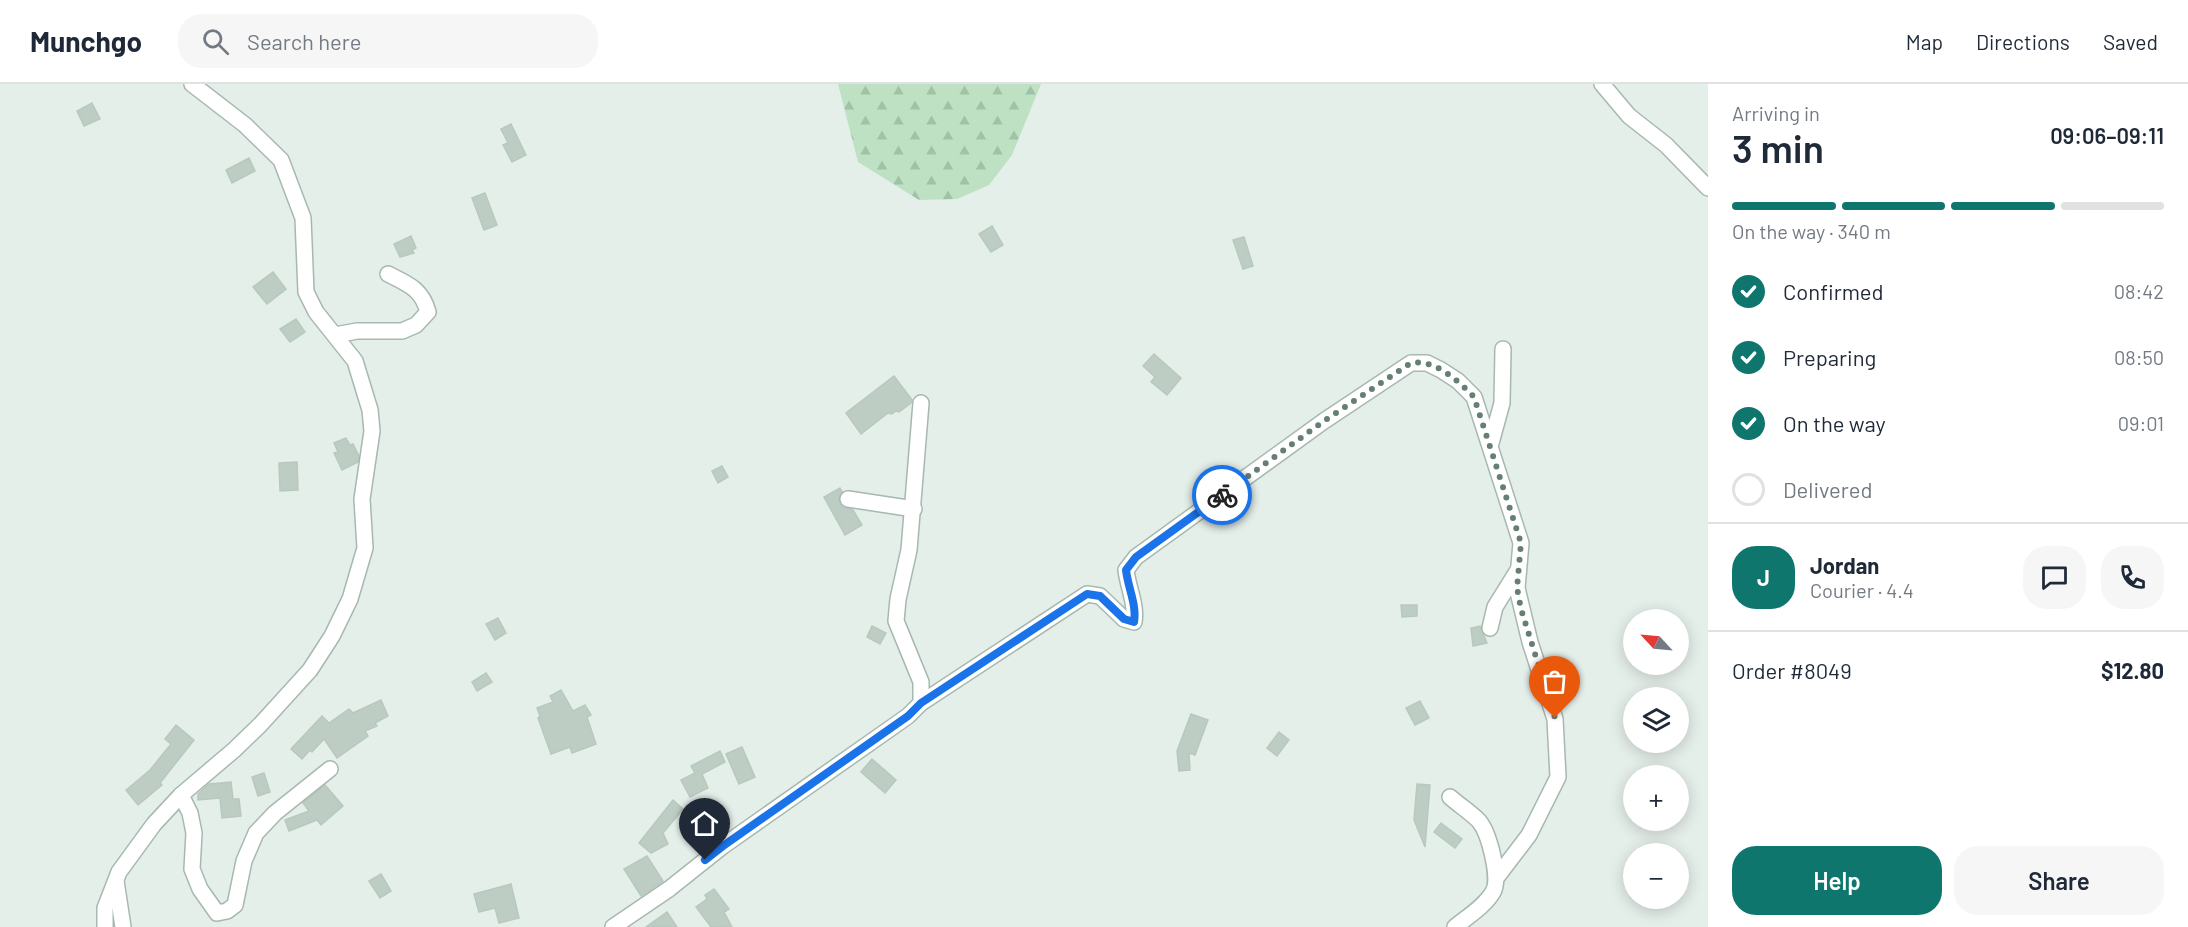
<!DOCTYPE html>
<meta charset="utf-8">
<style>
body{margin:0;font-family:Barlow,sans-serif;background:#f6f6f7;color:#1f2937;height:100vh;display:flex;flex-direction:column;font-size:22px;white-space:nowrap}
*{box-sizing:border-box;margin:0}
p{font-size:20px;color:#747a83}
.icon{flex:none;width:33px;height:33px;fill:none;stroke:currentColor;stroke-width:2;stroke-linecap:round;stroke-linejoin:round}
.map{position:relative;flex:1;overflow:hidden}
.drawer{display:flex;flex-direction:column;background:#fff;width:480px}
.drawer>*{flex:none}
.needle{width:39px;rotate:296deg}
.fabs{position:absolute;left:1623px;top:525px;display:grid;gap:12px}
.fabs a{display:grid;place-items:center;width:66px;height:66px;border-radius:50%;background:#fff;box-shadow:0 3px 15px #0003;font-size:30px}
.pin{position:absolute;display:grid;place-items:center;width:51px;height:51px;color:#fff;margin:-62px -26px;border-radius:50% 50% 50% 0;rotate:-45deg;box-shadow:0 0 6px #0007}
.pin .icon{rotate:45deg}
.courier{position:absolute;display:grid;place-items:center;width:60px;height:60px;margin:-30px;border:4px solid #1a73e8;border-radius:50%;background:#fff;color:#222;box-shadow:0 2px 8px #0007}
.overview em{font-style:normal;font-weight:600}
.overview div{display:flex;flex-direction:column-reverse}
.overview{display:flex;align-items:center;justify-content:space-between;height:102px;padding:0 24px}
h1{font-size:39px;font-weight:600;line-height:45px}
.bar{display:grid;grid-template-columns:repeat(4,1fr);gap:9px 6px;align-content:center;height:72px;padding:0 24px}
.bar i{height:8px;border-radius:4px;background:#e0e1e3}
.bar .on{background:#0f766e}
.bar p{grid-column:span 4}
.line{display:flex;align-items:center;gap:15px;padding:0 24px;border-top:2px solid #e0e1e3}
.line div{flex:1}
.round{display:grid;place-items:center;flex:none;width:63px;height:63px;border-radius:24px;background:#f6f6f7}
ol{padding:0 24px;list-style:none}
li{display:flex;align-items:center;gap:18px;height:66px}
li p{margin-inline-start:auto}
li .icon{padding:6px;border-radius:50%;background:#0f766e;color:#fff;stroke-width:4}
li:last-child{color:#747a83}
li i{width:33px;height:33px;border:3px solid #e0e1e3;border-radius:50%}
.action{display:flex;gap:12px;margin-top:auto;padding:12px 24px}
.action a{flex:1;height:69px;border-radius:24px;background:#0f766e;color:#fff;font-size:24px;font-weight:600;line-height:69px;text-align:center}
.action a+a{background:#f6f6f7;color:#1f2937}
header{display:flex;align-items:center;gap:36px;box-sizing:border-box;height:84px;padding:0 30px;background:#fff;border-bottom:2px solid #e0e1e3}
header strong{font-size:28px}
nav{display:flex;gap:33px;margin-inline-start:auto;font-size:21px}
.search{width:420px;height:54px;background:#f6f6f7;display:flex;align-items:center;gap:15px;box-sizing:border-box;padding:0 21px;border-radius:24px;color:#747a83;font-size:22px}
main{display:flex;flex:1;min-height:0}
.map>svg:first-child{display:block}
.forest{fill:url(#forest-firs)}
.building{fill:#bdcdc4;stroke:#b7c9bf;stroke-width:1.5}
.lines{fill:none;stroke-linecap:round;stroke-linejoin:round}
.minor-casing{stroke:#a7b8af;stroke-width:18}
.minor{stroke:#fff;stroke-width:15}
.done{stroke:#667f74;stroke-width:6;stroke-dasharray:0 10.8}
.route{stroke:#1a73e8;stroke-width:8}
</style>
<header>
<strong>Munchgo</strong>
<div class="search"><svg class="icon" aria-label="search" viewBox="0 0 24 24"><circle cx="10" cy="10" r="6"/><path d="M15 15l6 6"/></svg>Search here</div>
<nav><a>Map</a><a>Directions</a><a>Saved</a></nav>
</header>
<main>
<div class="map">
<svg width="1708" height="843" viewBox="0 0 1708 843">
<defs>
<pattern id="forest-firs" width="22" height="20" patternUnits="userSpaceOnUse" patternTransform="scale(1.5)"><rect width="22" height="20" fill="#bde1c2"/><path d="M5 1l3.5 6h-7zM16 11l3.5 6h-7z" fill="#a2c2a7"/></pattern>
</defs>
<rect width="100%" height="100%" fill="#e5efe9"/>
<path class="forest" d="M838 0H1041L1012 71 989 101 957 115 919 116 858 78Z"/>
<g class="building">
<path d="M92 19 100 35 84 42 77 27Z"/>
<path d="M511 40 526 71 512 78 503 61 508 59 501 45Z"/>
<path d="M249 74 255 87 232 99 226 86Z"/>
<path d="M485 109 497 141 484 146 472 114Z"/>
<path d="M992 142 1003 161 991 168 979 150Z"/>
<path d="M411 152 416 164 412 166 414 169 400 173 394 160Z"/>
<path d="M1244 153 1253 182 1243 185 1233 156Z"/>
<path d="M273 188 286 205 267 220 253 203Z"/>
<path d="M296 235 305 248 290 258 280 245Z"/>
<path d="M1154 270 1181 294 1167 311 1151 298 1155 293 1143 282Z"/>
<path d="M894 292 912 316 911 319 899 328 896 327 892 330 888 329 861 350 846 329Z"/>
<path d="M346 354 350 361 353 360 359 372 358 378 342 386 334 369 338 368 334 359Z"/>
<path d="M297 378 298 406 280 407 279 379Z"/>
<path d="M722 382 728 393 718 399 712 387Z"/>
<path d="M840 404 842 408 839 413V419L842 423 853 426 862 441 845 451 824 413Z"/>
<path d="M1401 521H1417V532L1402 533Z"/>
<path d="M498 534 506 549 495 556 486 540Z"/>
<path d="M872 542 886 549 880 560 867 553Z"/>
<path d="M1480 542 1487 559 1473 562 1471 544Z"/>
<path d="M486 589 492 598 477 607 472 598Z"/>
<path d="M561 606 573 627 585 621 591 631 587 633 596 660 572 669 570 663 551 670 538 634 540 632 537 624 553 618 550 612Z"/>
<path d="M381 616 388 632 375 639 377 642 365 647 368 652 337 674 324 655 312 668 310 666 302 675 291 665 322 632 329 639 349 625 353 629Z"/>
<path d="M1420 617 1429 634 1415 641 1406 624Z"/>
<path d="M1191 630 1208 636 1195 671 1189 669 1190 686 1179 687 1177 667Z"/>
<path d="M176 641 194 656 160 699 162 701 138 721 126 706 150 686 171 660 165 655Z"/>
<path d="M1279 648 1289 656 1277 672 1267 664Z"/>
<path d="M742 663 755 693 739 700 726 670Z"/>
<path d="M720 667 725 678 702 690 708 704 690 713 681 696 695 689 691 682Z"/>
<path d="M872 675 896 696 885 709 861 688Z"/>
<path d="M264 689 270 708 258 712 252 693Z"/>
<path d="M231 698 233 715H239L241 732 222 734 220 714 198 716V710L209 700Z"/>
<path d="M1417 700 1430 701 1425 763 1414 736Z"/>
<path d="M325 701 343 722 321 741 317 736 289 747 285 736 309 727 303 719Z"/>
<path d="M673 716 683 725 663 749 668 760 651 769 639 759Z"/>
<path d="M1441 739 1462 755 1455 764 1434 748Z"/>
<path d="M647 772 663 797 641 812 624 785Z"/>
<path d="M381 790 391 807 380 814 369 797Z"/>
<path d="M511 800 519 834 499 839 495 824 479 828 474 810Z"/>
<path d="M714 805 729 825 724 828 732 843H711L696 823 707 815 705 811Z"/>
<path d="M667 828 677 843H646Z"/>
</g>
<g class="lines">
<defs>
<g id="minor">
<path d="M1602 0 1629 32 1666 61 1708 104"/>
<path d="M335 251 357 247H402L416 241 428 228C422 205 408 200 388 190"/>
<path d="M1491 359 1502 319 1503 265"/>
<path d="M848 415 914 425"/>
<path d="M1490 544 1495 523 1518 486"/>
<path d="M921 619 1087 510 1100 512 1124 535 1134 538C1137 521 1128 504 1126 486L1136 473 1324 337 1411 279H1427L1441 286 1458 297 1474 313 1521 459 1517 504 1530 558 1555 635 1558 693 1529 751 1497 793"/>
<path d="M181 711 190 729 194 749 192 785 200 805 217 829 227 827 235 821 244 777 256 749 275 729 330 685"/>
<path d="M1450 713C1459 721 1470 728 1479 737 1489 749 1501 794 1493 808 1484 823 1467 833 1455 843"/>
<path d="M116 797 123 843"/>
<path d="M105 843V824L119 788 154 740 181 711 234 666 260 641 310 586 332 552 350 515 365 464 362 415 372 347 370 326 355 277 316 228 306 208 303 134 281 76 245 41 192 0"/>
<path d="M613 843 669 805 723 762 908 632 921 619V598L896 537 898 515 909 466 921 319"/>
</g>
</defs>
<use href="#minor" class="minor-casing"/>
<use href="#minor" class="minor"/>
</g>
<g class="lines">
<path class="done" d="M1222 411 1324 337 1411 279C1436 275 1458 297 1474 313L1521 459 1517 504 1521 525 1555 634"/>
<path class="route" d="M705 776 723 762 908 632 921 619 1087 510 1100 512 1124 535 1134 538C1137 521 1128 504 1126 486L1136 473 1222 411"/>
</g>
</svg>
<div class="fabs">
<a><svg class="needle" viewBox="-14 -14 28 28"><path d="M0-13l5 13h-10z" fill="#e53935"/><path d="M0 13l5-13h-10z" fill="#747a83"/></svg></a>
<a><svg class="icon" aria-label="layers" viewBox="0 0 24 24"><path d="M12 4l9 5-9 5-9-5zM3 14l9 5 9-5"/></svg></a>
<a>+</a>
<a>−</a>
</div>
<div class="pin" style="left:1555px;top:634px;background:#ea580c"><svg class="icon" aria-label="bag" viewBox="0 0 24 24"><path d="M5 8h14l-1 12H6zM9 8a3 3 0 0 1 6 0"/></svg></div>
<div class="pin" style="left:705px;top:776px;background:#1f2937"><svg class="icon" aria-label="home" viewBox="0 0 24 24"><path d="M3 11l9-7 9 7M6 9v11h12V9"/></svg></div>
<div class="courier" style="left:1222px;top:411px"><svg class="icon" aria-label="bike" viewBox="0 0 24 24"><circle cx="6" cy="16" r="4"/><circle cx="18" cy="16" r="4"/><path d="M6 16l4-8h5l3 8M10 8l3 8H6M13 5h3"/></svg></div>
</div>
<section class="drawer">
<div class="overview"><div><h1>3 min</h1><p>Arriving in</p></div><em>09:06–09:11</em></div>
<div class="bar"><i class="on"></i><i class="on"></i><i class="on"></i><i></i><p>On the way · 340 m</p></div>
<ol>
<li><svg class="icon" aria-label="check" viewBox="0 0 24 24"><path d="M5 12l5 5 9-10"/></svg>Confirmed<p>08:42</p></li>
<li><svg class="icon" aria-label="check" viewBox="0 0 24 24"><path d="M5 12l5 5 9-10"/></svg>Preparing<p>08:50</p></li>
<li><svg class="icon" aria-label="check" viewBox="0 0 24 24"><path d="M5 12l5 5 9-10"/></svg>On the way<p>09:01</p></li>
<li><i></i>Delivered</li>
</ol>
<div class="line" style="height:108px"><b class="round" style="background:#0f766e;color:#fff">J</b><div><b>Jordan</b><p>Courier · 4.4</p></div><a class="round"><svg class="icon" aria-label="chat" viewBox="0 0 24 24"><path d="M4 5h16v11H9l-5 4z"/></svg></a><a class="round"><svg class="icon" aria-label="phone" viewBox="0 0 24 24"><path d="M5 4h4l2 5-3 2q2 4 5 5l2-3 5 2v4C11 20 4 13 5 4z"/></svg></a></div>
<div class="line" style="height:78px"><div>Order #8049</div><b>$12.80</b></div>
<div class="action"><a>Help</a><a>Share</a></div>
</section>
</main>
